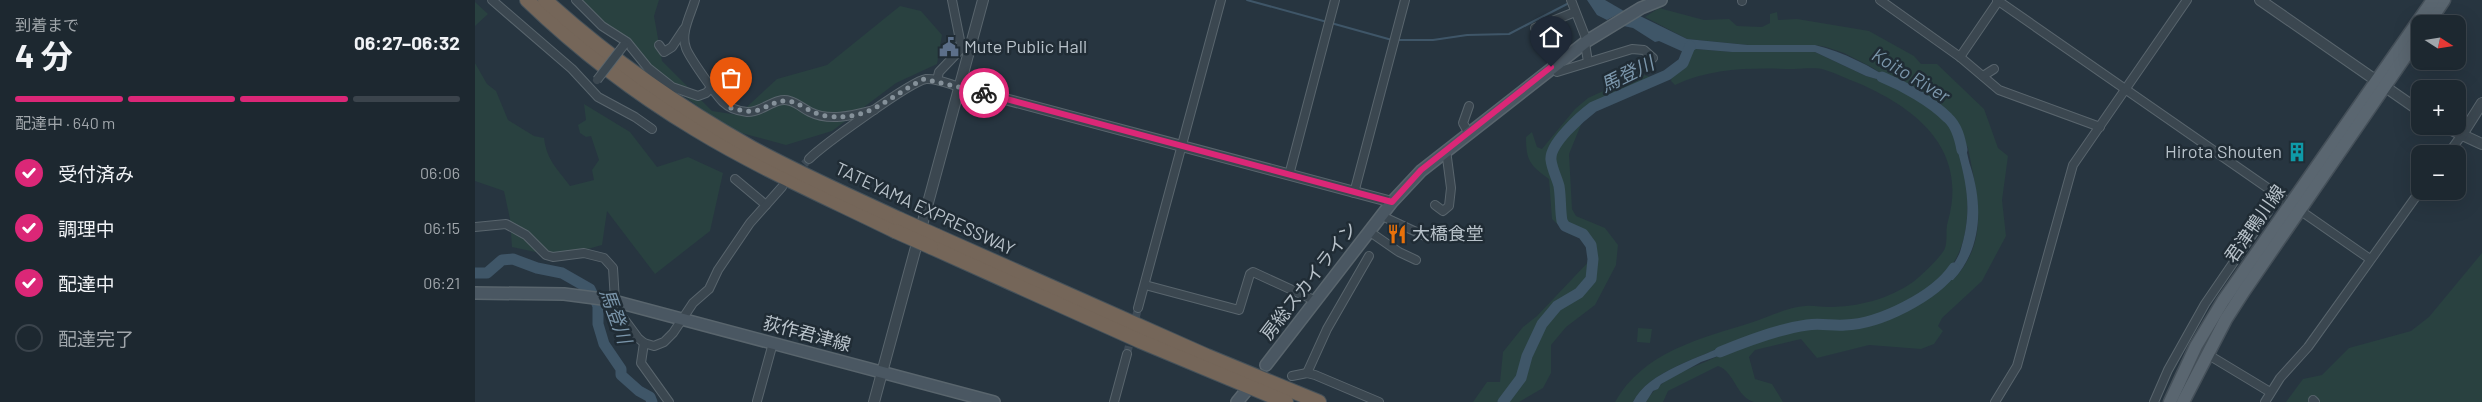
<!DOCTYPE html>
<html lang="ja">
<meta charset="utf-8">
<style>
body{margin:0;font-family:Barlow,"Noto Sans JP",sans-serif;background:#2a343c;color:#f1f3f6;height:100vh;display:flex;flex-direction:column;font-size:19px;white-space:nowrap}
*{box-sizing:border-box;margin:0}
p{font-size:16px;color:#a0a6ab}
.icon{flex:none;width:28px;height:28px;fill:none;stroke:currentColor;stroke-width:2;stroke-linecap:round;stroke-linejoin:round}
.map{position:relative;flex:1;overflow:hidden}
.details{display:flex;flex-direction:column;background:#1d2830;width:475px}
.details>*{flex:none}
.needle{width:32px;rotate:102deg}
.fabs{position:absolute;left:1936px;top:15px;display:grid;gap:10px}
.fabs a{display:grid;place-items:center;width:55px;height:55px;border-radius:10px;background:#1d2830;box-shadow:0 5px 20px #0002,0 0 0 1px #3b444c;font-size:25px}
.pin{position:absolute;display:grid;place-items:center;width:42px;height:42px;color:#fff;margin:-51px -21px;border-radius:50% 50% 50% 0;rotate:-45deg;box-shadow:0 0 5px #0007}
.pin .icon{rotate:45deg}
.courier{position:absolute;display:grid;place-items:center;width:50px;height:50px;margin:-25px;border:4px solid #db2777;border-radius:50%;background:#fff;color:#222;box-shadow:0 1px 6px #0007}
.summary em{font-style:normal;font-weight:700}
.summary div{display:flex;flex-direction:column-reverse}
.summary{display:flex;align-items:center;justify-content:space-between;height:85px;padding:0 15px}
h1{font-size:32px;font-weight:700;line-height:38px}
.bar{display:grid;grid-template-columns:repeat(4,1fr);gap:8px 5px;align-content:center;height:60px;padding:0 15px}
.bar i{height:6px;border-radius:4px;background:#3b444c}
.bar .selected{background:#db2777}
.bar p{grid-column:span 4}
ol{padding:0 15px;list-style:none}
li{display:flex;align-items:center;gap:15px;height:55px}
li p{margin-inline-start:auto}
li .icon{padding:5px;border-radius:50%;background:#db2777;color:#fff;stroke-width:4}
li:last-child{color:#a0a6ab}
li i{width:28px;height:28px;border:2px solid #3b444c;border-radius:50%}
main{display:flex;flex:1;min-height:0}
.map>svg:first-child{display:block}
.green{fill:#294140;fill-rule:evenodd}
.water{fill:#3f5668}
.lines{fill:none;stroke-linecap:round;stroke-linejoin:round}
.stream{stroke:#3f5668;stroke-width:2}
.river{stroke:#3f5668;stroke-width:11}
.minor-tunnel{stroke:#3d4a55;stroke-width:8;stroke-dasharray:8 4;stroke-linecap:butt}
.minor-casing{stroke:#59656d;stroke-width:10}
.tertiary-casing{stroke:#59656d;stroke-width:12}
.secondary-casing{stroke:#59656d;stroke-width:14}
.primary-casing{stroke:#455059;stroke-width:15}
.motorway-casing{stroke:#46525a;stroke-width:16}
.minor{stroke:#3b4750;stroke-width:8}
.tertiary{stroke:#3b4750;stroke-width:10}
.secondary{stroke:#4a5762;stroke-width:11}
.primary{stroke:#5a6670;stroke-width:12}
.motorway{stroke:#756659;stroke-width:14}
.minor-bridge-casing{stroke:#59656d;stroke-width:10;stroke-linecap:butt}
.motorway-bridge-casing{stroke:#46525a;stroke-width:16;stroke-linecap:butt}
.minor-bridge{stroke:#3b4750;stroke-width:8}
.motorway-bridge{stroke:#756659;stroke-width:14}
.done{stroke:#85919a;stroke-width:5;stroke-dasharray:0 9}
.route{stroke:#db2777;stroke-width:6}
.labels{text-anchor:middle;stroke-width:5;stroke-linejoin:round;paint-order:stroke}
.poi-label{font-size:18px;fill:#b8c2ca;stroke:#202c35;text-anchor:start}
.street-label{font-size:18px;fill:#b8c2ca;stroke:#202c35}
.water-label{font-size:19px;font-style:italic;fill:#7b96ab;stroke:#202c35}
</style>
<main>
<section class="details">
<div class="summary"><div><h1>4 分</h1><p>到着まで</p></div><em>06:27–06:32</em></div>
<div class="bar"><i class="selected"></i><i class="selected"></i><i class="selected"></i><i></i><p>配達中 · 640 m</p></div>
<ol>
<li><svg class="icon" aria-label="check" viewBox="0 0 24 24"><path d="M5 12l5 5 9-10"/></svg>受付済み<p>06:06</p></li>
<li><svg class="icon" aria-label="check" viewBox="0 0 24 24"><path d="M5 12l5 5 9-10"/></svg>調理中<p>06:15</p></li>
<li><svg class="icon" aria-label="check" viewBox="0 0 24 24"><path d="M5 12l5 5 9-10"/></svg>配達中<p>06:21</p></li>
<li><i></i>配達完了</li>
</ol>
</section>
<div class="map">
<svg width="2007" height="402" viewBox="0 0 2007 402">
<rect width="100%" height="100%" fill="#273540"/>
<g class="green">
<path d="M102 0H184L179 16 187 61 237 111 263 115 302 79 352 65 425 6 446 11 467 35 462 64 421 83 357 131 311 145 255 130 197 87Z"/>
<path d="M0 2 13 14 0 26Z"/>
<path d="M1184 8 1229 20 1254 19 1262 26 1287 27 1295 23V14L1302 12 1303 20 1322 19 1394 31 1439 56 1446 64H1462L1509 109 1523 148 1533 156 1527 200 1531 236 1507 281 1467 318 1463 326 1468 331 1459 344 1446 349 1394 345 1342 358 1326 339 1280 350 1274 357 1280 379 1297 384 1308 402C1299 402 1288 402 1279 402 1261 397 1260 372 1243 366L1193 391 1188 402H1171C1189 370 1231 367 1258 347L1255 343C1226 358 1173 371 1158 402H1140C1169 351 1225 339 1278 322 1294 317 1313 307 1330 306 1338 305 1346 307 1353 307 1383 307 1414 299 1438 282 1445 277 1468 255 1470 248 1473 239 1470 230 1473 221 1493 150 1443 109 1383 83 1372 79 1361 73 1350 70 1341 67 1329 69 1319 69 1279 68 1238 67 1200 85L1196 81 1197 75 1208 70 1214 54 1220 49 1257 52H1340L1391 76 1419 83 1398 68 1369 53 1351 47 1340 45H1273L1212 39 1170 17ZM1483 139 1489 140 1493 148C1502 195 1516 240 1478 280L1474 269C1496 242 1495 198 1488 166 1486 156 1482 149 1483 139Z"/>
<path d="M0 63 12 84 21 91 33 120 59 136 69 138C72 161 82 168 95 186L119 180 117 170 124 160 116 136 111 137 105 133 103 125 111 120 109 104 155 132 182 167 213 157 248 173 235 231 180 274 132 211 127 245 84 257 37 247 35 219 29 191 0 181Z"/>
<path d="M1169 75 1176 77 1138 93 1112 110 1094 154 1097 209 1101 216 1130 228 1143 245 1141 265 1120 305 1091 327 1076 345V373L1068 388 1044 402H998L1012 382H1025L1028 352 1048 327 1062 316 1118 257 1112 241 1092 233 1077 219 1074 179C1055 165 1051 161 1051 137L1057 132 1062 147 1067 149 1100 109 1113 98 1161 76Z"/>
<path d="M2007 253V402H1811L1828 379 1847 375 1874 348 1936 331 1954 317Z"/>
<path d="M1163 328 1177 329 1175 343 1162 342Z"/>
</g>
<g class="water">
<path d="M1112 0H1130L1149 11 1132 20 1122 15Z"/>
<path d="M1163 15 1212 39 1273 45H1340C1369 52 1395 66 1420 82L1419 84 1391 76 1340 52H1257L1221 49 1213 54 1184 41 1180 42 1158 28 1144 25Z"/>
<path d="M1486 135C1492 147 1492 156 1496 168 1508 206 1507 249 1478 280H1471C1474 269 1481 262 1485 252 1497 214 1493 189 1483 152 1482 147 1484 141 1483 136Z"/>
<path d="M1255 343 1258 347 1246 355 1226 362 1186 384 1183 389 1178 391 1171 402H1158C1173 371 1226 358 1255 343Z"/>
</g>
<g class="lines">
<g class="stream">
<path d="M772 0 852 22"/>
<path d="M856 23 917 40"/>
<path d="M922 40H958L992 35 1034 34 1094 3"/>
</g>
<g class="river">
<path d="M1407 77C1429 86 1456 101 1473 118 1482 126 1485 139 1487 150"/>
<path d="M0 273H12L27 260 38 259 62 268 87 273 115 289 123 306V324L129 344 146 369V375L164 391 175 397 177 402"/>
<path d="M1245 352C1272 341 1303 329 1332 325 1345 323 1358 326 1370 325 1405 324 1460 296 1479 268"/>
<path d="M1028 402 1046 378 1052 356 1067 324 1082 306 1104 293 1116 279 1118 259 1116 245 1108 234 1090 226 1087 221C1085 210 1086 198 1084 186 1082 178 1077 169 1076 160 1074 144 1106 116 1118 107L1192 75 1208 63 1215 46"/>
</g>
<g class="minor-tunnel">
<path d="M321 173 334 159"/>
<path d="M652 354 663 308"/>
</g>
<defs>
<g id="minor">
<path d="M17 0 97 69 123 97 160 117 177 129"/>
<path d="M101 0 127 26 152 42 173 68 197 87 223 96 231 93 237 87"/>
<path d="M220 0C216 14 205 33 211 48 214 57 241 95 248 102 254 108 263 111 272 112 287 113 300 96 315 101 322 103 329 109 335 112 355 122 379 115 399 110"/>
<path d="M1096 0 1112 41"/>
<path d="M1267 0V1"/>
<path d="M1405 0 1485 57 1524 90 1625 127"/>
<path d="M1522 0 1895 259"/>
<path d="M1060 28 1100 12"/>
<path d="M1110 43 1113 62"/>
<path d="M184 45 189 52 197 47 209 29"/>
<path d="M1485 57 1524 0"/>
<path d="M1076 67 1082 72 1157 49 1169 50 1178 58"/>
<path d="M1508 76 1519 69"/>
<path d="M462 80 464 72 485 50 486 45 477 0"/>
<path d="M993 132 988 123 994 106"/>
<path d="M1973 154 1986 136"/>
<path d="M334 159C347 146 436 81 451 79 462 78 474 84 485 87"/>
<path d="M814 175 860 0"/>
<path d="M260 179 291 205"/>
<path d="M879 193 930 0"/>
<path d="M960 205 968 211 974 206 976 188 971 150"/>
<path d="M907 216 952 237"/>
<path d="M0 227 31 224 51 235 71 255 78 257 109 253 129 258 138 268 140 301 146 315 163 338 169 343 179 346 189 342 198 333 218 303 234 289 243 270 275 223 307 187"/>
<path d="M895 232 924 252 941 260"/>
<path d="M670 285 764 310 775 274 778 272 841 301"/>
<path d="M663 308 746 0"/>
<path d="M169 343 166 363 194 402"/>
<path d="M1732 354 1795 392"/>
<path d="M832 373 852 329 894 256"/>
<path d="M817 376 832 373 840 375 904 402"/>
<path d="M1838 400 1840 402"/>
<path d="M282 401 298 343"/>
<path d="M639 402 652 354"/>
<path d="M1520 402 1542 366 1598 165 1712 0"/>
<path d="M1679 402 1693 370 1730 304 1793 212 1798 191"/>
<path d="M1790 402 1805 378 1833 347 1945 191"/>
</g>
<g id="tertiary">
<path d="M1785 0 1945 111"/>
<path d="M485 87 917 202"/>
<path d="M1968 126 2007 144"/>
<path d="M1986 136 2007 103"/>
<path d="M399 402 508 0"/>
</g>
<g id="secondary">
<path d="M0 293 89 294 135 300 519 402"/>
<path d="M791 365 917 202 946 171 1112 41 1166 8 1186 0"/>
<path d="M762 402 771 391"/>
</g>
<g id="primary">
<path d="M1953 24 1969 0"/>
<path d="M1695 402 1721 346 1748 301 1958 0"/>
<path d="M1708 402 1751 319 1769 291 1945 35"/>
</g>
<g id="motorway">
<path d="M52 0C103 49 160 93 220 129 284 168 353 198 420 231"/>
<path d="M70 0C133 57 202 106 277 148 325 174 375 196 424 219"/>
<path d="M462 236 732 356 844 402"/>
<path d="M456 247 665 341 811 402"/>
</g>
</defs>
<use href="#minor" class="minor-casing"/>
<use href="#tertiary" class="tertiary-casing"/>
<use href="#secondary" class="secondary-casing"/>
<use href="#primary" class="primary-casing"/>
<use href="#motorway" class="motorway-casing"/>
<use href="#minor" class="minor"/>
<use href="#tertiary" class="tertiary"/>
<use href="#secondary" class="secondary"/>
<use href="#primary" class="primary"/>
<use href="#motorway" class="motorway"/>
<defs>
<path id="minor-bridge" d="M122 80 149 45"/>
<g id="motorway-bridge">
<path d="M424 219 462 236"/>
<path d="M420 231 456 247"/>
</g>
</defs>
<use href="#minor-bridge" class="minor-bridge-casing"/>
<use href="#motorway-bridge" class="motorway-bridge-casing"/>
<use href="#minor-bridge" class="minor-bridge"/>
<use href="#motorway-bridge" class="motorway-bridge"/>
</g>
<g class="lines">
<path class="done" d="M256 108C265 110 274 113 283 110 293 107 301 100 312 101 323 101 336 114 351 116 395 122 414 96 449 79L509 93"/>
<path class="route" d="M509 93 917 202 946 170 1076 67"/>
</g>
<defs>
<symbol id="civic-bare" viewBox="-9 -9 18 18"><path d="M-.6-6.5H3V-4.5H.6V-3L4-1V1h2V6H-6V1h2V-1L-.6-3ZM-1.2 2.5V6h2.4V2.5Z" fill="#5c6f8a" stroke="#202c35" stroke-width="2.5" paint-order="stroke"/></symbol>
<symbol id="building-bare" viewBox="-9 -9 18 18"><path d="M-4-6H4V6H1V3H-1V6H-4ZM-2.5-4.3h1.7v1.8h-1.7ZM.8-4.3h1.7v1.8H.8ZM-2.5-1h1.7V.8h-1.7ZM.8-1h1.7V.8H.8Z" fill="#0f9aa8" stroke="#202c35" stroke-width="2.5" paint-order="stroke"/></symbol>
<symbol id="restaurant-bare" viewBox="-9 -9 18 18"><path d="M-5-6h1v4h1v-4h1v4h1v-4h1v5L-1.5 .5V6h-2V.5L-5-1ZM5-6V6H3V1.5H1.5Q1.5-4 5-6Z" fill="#e8710a" stroke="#202c35" stroke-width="2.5" paint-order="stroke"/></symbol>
</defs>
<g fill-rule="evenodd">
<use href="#civic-bare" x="460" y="33" width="28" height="28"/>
<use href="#building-bare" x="1808" y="138" width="28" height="28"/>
<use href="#restaurant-bare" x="908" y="220" width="28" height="28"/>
</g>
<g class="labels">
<g class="poi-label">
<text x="489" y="53">Mute Public Hall</text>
<text x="1807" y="158" text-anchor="end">Hirota Shouten</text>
<text x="937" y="240">大橋食堂</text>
</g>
<g class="street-label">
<text transform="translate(450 209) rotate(25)" y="6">TATEYAMA EXPRESSWAY</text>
<text transform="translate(1780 224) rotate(-55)" y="6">君津鴨川線</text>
<text transform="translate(834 281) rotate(-52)" y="6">房総スカイライン</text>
<text transform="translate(332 334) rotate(15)" y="6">荻作君津線</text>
</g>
<g class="water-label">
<text transform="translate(1152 74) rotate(-26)" y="7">馬登川</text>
<text transform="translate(1436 75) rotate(31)" y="7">Koito River</text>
<text transform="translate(141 316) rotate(70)" y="7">馬登川</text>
</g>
</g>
</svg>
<div class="fabs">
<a><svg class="needle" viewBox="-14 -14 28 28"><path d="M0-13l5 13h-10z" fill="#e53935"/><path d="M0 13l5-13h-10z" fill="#a0a6ab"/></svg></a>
<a>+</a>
<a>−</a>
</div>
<div class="pin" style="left:256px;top:108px;background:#ea580c"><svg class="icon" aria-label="bag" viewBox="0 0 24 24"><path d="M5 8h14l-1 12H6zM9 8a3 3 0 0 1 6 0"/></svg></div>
<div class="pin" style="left:1076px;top:67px;background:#1f2937"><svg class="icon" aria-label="home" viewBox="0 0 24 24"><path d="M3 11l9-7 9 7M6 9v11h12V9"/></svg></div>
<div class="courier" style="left:509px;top:93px"><svg class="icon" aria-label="bike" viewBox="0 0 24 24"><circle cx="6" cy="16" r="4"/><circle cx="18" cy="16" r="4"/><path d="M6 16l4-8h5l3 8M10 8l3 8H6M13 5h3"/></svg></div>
</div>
</main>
